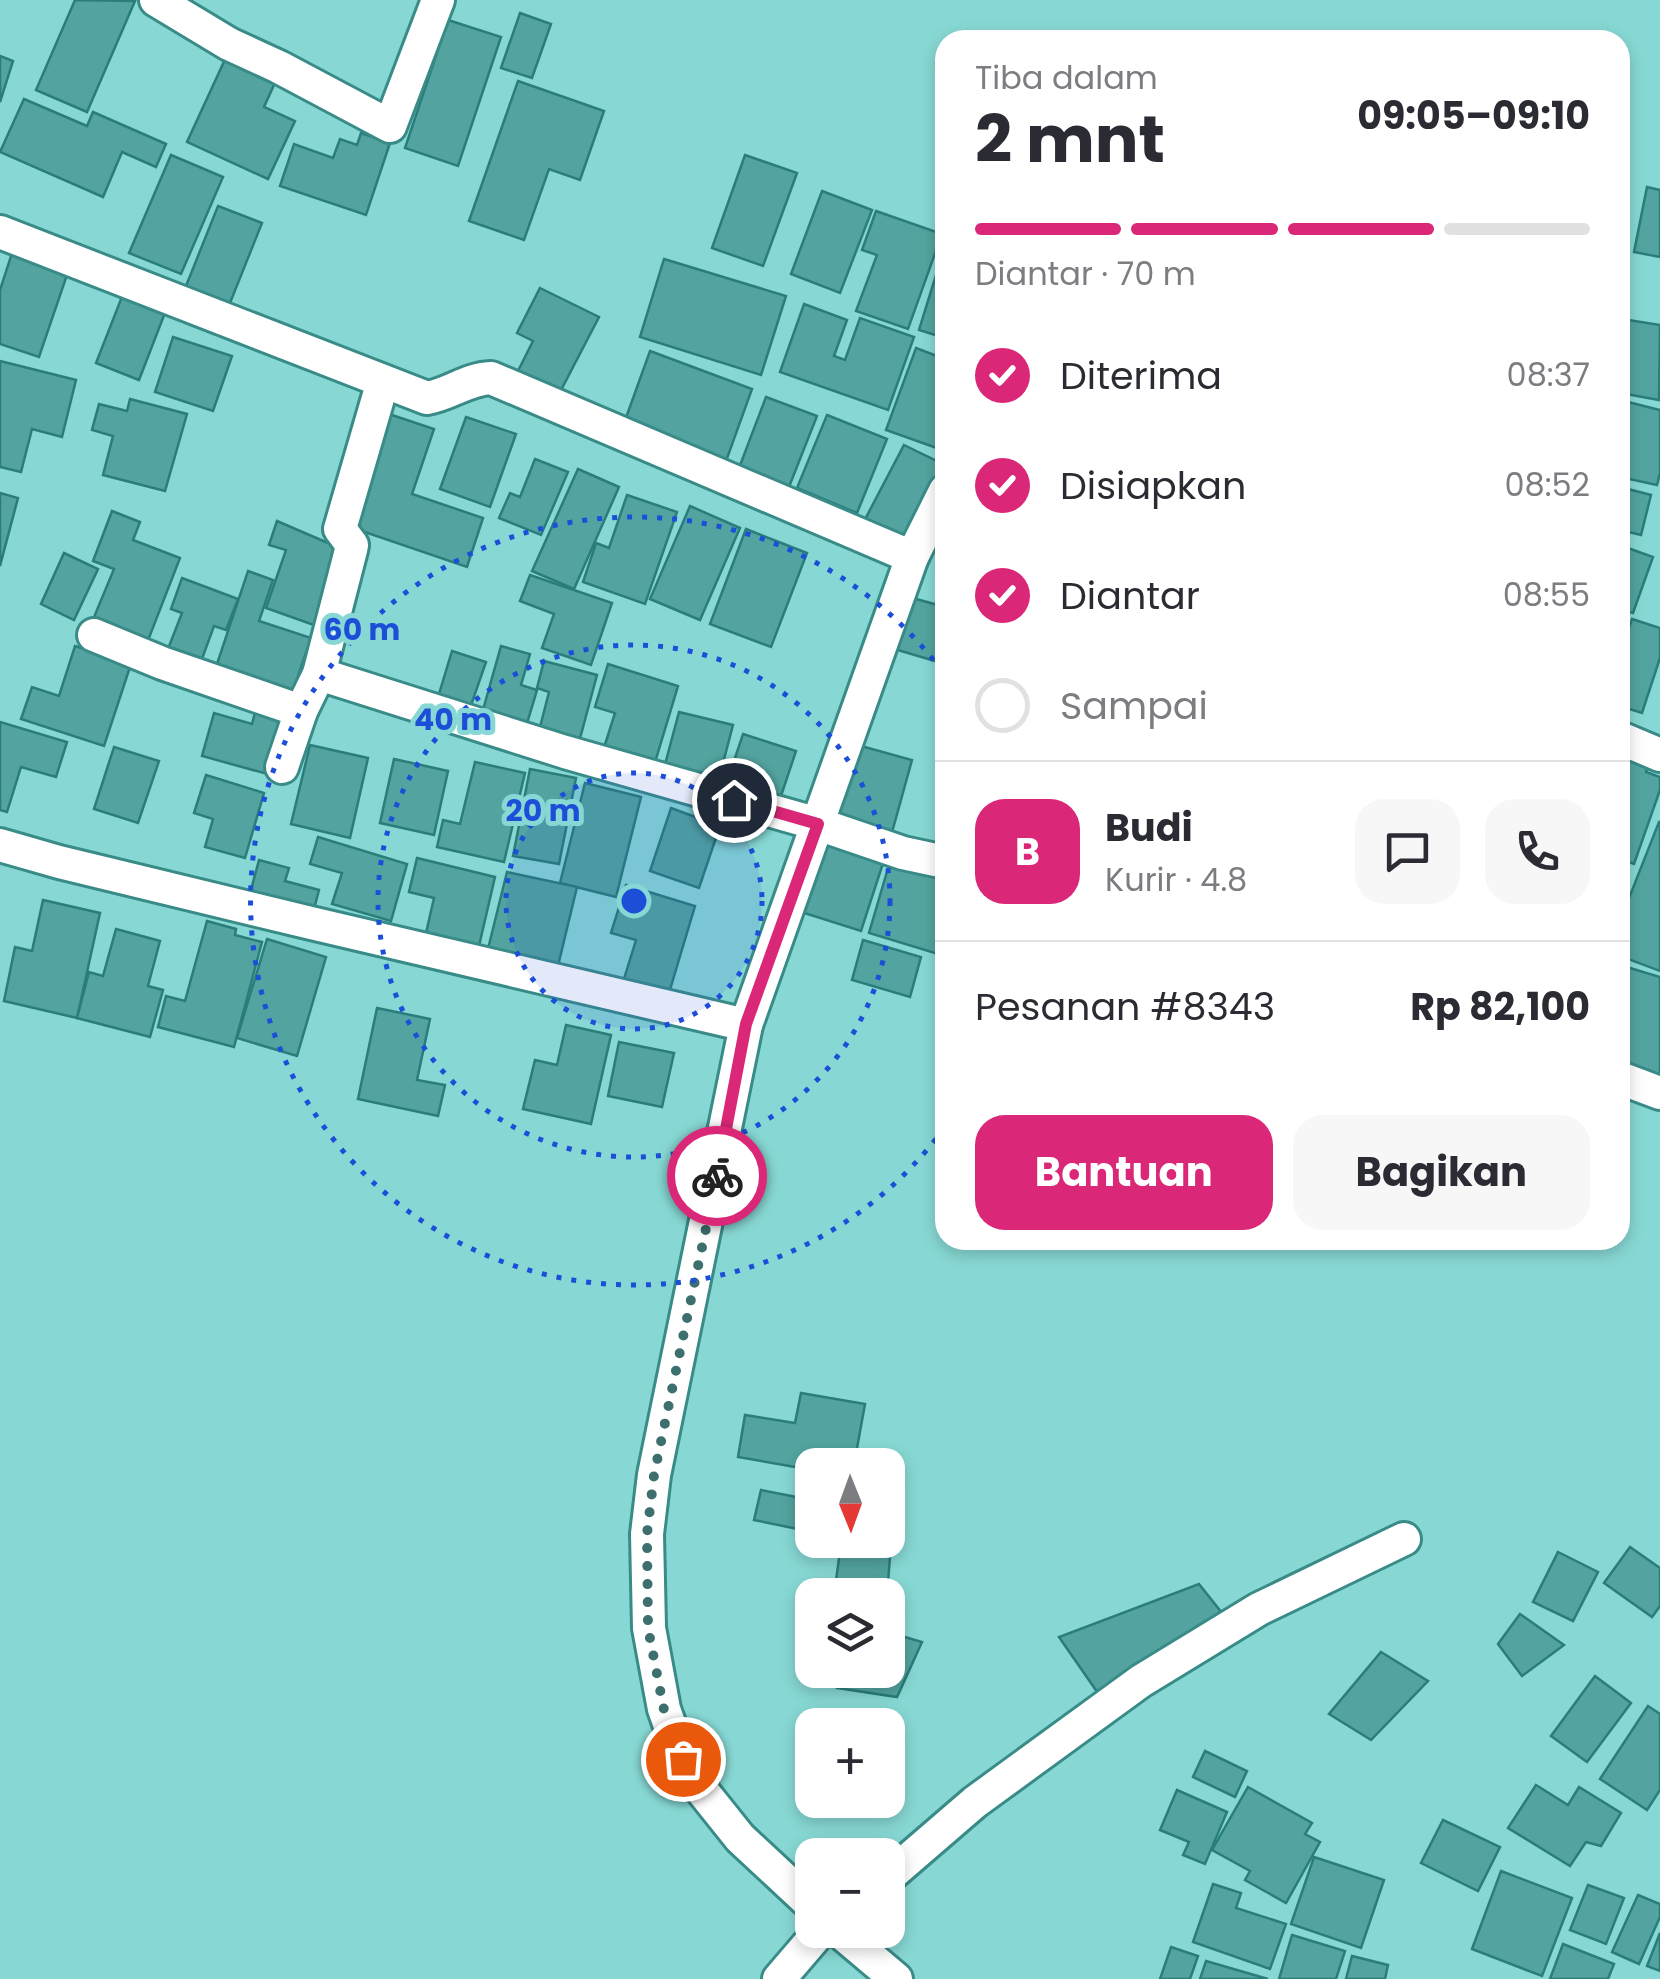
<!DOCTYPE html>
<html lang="id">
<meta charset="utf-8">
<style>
body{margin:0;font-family:Poppins,sans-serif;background:#f7f7f7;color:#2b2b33;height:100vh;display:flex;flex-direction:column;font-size:38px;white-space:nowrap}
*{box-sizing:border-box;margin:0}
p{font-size:32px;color:#7c7c81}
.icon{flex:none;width:55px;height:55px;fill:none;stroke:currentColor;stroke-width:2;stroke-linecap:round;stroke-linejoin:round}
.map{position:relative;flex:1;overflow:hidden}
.side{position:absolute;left:935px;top:30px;width:695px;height:1220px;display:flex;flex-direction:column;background:#fff;border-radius:30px;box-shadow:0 5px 15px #0003}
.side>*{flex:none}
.needle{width:65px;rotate:179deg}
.controls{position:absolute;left:795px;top:1448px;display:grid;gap:20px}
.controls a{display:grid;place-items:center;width:110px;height:110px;border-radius:20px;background:#fff;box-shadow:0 5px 15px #0003;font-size:50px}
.pin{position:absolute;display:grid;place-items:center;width:85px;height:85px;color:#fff;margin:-42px;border:5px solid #fff;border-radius:50%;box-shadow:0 2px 10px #0007}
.courier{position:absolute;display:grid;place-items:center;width:100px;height:100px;margin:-50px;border:8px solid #db2777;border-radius:50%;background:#fff;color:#222;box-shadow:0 2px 12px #0007}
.summary em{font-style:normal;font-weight:700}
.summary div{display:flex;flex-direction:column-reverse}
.summary{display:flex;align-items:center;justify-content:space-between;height:170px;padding:0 40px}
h1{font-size:65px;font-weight:700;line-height:75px}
.bar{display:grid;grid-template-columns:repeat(4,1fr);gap:15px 10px;align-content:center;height:120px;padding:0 40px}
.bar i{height:12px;border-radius:8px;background:#e1e1e2}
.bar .on{background:#db2777}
.bar p{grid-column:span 4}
.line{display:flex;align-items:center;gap:25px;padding:0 40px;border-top:2px solid #e1e1e2}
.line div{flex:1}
.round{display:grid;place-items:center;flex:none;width:105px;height:105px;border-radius:30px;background:#f7f7f7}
ol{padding:0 40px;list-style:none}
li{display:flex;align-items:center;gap:30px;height:110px}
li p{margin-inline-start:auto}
li .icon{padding:10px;border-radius:50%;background:#db2777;color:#fff;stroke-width:4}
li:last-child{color:#7c7c81}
li i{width:55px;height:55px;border:5px solid #e1e1e2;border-radius:50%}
.primary-button{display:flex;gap:20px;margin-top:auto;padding:20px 40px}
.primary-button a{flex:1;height:115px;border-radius:30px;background:#db2777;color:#fff;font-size:40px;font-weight:700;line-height:115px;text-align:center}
.primary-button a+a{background:#f7f7f7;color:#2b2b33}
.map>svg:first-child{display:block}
.building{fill:#53a4a0;stroke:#297e7b;stroke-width:2.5}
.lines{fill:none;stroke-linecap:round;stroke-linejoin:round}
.minor-casing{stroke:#398b88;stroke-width:38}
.minor{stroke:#fff;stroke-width:32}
.done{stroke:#3c6f6d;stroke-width:10;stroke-dasharray:0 18}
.route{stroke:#db2777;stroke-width:12}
.ring{fill:none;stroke:#1d4ed8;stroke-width:5;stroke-dasharray:5 10}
.centre{fill:#1d4ed8;stroke:#87d8d4;stroke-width:5}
.ring-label{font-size:30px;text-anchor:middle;font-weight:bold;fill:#1d4ed8;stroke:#87d8d4;stroke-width:10;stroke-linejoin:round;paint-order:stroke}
</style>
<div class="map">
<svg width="1660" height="1979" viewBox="0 0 1660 1979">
<rect width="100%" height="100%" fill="#87d8d4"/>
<g class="building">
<path d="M75 0 135 1 87 112 36 90Z"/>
<path d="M520 13 551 24 532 78 501 68Z"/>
<path d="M448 20 501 37 458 166 405 148Z"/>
<path d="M228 53 278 76 264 107 295 121 268 179 187 142Z"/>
<path d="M0 56 13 61 0 102Z"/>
<path d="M518 81 604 111 580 180 549 169 524 240 469 221Z"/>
<path d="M24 99 87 126 93 112 166 144 156 167 122 152 103 197 0 152Z"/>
<path d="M361 133 390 143 366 215 280 186 294 144 333 158 340 139 357 145Z"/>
<path d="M171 155 223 177 181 274 129 253Z"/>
<path d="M745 155 797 173 763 266 712 248Z"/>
<path d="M1647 187 1660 190V257L1634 252Z"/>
<path d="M822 191 872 210 840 293 791 274Z"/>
<path d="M218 206 262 223 228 308 184 291Z"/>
<path d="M876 211 942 234 908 329 856 311 877 255 862 250Z"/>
<path d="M945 246V338L919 330Z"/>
<path d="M13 250 69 269 39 357 0 344V290Z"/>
<path d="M664 259 786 296 761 375 640 337Z"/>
<path d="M540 288 599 317 560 392 518 371 533 341 517 333Z"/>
<path d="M125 289 168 305 139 380 96 363Z"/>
<path d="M804 304 847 320 834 356 845 360 860 318 914 337 888 410 780 372Z"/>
<path d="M1622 319 1660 325 1659 400 1620 393V331Z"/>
<path d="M173 337 232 356 213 411 155 392Z"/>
<path d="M916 348 945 359V451L886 430Z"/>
<path d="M650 351 752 389 725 464 623 426Z"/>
<path d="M0 361 76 380 62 437 32 429 21 472 0 467Z"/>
<path d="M766 397 817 416 789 487 739 468Z"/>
<path d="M130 399 187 414 165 491 103 475 113 436 92 430 99 404 127 411Z"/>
<path d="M1624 401 1660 410V473L1657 485 1620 477V415Z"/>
<path d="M386 413 434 429 412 494 483 518 467 567 347 526Z"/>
<path d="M827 415 887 439 857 513 797 488Z"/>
<path d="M466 417 516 434 490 507 440 489Z"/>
<path d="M904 445 945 465V475L906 549 861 527Z"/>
<path d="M535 459 568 472 541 535 499 518 510 493 520 497Z"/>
<path d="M578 469 619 487 574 589 532 571Z"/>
<path d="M1620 487 1651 495 1641 535 1620 530Z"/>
<path d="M0 493 18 498 0 566Z"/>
<path d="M627 495 677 512 645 604 583 582 596 543 609 548Z"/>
<path d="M690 506 740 528 700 620 650 599Z"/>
<path d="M112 511 140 522 133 540 180 558 147 643 92 622 114 569 93 561Z"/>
<path d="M277 521 342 549 328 630 266 608 286 550 269 545Z"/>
<path d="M746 529 807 553 771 647 710 624Z"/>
<path d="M1625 547 1653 557 1633 613 1620 609V560Z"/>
<path d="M64 553 98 569 74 620 41 604Z"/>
<path d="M248 571 273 580 259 621 311 638 291 697 214 673Z"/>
<path d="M530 575 612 603 591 665 542 648 554 614 520 601Z"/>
<path d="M182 578 238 599 226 630 214 626 199 667 166 654 182 613 171 609Z"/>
<path d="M909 597 945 607V664L894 649Z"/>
<path d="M1632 619 1660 628V658L1642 713 1620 706V655Z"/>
<path d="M75 646 131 664 104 746 21 719 32 687 59 696Z"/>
<path d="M501 646 530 654 521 685 537 690 525 730 481 717Z"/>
<path d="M452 651 486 662 468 714 436 704Z"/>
<path d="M544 661 597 675 578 746 538 735 549 692 537 688Z"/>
<path d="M608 664 678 686 653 769 602 754 615 713 595 707Z"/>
<path d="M256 709 287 717 271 775 202 756 214 713 252 724Z"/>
<path d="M679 712 733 725 717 786 663 772Z"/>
<path d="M0 722 67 742 56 777 21 767 7 812 0 810Z"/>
<path d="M743 734 796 751 779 802 726 785Z"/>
<path d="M854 744 912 760 891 836 833 820Z"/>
<path d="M310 745 368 758 350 838 291 824Z"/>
<path d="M114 747 159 761 138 823 94 809Z"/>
<path d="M1620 751 1650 761 1646 772 1660 777V790L1634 864 1620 859Z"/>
<path d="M394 759 448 771 434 835 380 823Z"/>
<path d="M475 762 525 773 504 862 437 847 443 820 460 824Z"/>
<path d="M530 769 576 778 559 864 513 856Z"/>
<path d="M206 775 264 793 245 858 205 847 213 819 194 813Z"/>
<path d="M585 783 641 797 616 897 560 883Z"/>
<path d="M671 808 720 826 699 888 650 871Z"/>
<path d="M1659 822H1660V971L1620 956V921Z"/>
<path d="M826 835 886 854 861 931 801 912Z"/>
<path d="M318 837 407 864 391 921 332 904 342 873 310 864Z"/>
<path d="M417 858 495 877 479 946 426 933 434 898 409 892Z"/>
<path d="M891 858 941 872 936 889 945 892V930L938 954 869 933Z"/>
<path d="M259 860 289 868 285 881 319 890 313 913 249 897Z"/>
<path d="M507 872 577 887 557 970 487 953Z"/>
<path d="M626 885 695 906 669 993 624 979 636 940 611 933Z"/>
<path d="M43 900 100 913 77 1018 4 1001 15 947 32 951Z"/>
<path d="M207 921 236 929 235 935 262 942 234 1047 158 1027 166 996 185 1001Z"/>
<path d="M116 929 160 941 148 986 163 990 150 1037 77 1018 89 972 103 976Z"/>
<path d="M267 939 326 957 297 1056 237 1038Z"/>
<path d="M863 940 921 957 910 997 852 980Z"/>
<path d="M1620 965 1660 977V1079L1620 1074Z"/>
<path d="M377 1008 430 1019 417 1080 445 1085 438 1116 358 1099Z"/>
<path d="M566 1025 611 1035 591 1124 523 1109 535 1060 557 1065Z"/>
<path d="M619 1042 674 1053 662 1107 608 1096Z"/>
<path d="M801 1393 865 1404 854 1465H812V1470L738 1457 745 1415 795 1423Z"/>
<path d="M761 1490 812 1500V1532L754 1520Z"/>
<path d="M1630 1547 1660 1568V1606L1652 1617 1604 1583Z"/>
<path d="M840 1551 890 1557 887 1595H834Z"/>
<path d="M1558 1552 1598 1572 1573 1621 1533 1602Z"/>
<path d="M1199 1584 1226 1618 1100 1696 1059 1637Z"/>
<path d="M1520 1614 1564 1645 1522 1676 1498 1644Z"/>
<path d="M888 1632 922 1642 897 1697 837 1688 841 1670H888Z"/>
<path d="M1381 1652 1428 1681 1371 1740 1329 1714Z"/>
<path d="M1595 1676 1631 1703 1587 1762 1551 1736Z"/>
<path d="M1648 1706 1660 1714V1790L1647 1810 1600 1779Z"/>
<path d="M1205 1751 1247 1771 1235 1797 1193 1777Z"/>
<path d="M1536 1785 1568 1805 1579 1787 1621 1813 1601 1846 1586 1842 1570 1866 1508 1828Z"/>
<path d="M1248 1787 1312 1823 1305 1834 1320 1842 1286 1903 1245 1880 1250 1871 1212 1850Z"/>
<path d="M1177 1790 1227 1812 1205 1864 1183 1855 1189 1842 1160 1830Z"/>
<path d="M1443 1820 1500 1847 1478 1891 1421 1863Z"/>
<path d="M1314 1857 1384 1880 1361 1948 1291 1924Z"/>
<path d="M1501 1871 1572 1898 1542 1976 1472 1949Z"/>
<path d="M1213 1884 1241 1893 1236 1908 1286 1924 1270 1969 1193 1942Z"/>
<path d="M1588 1885 1624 1898 1606 1944 1570 1930Z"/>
<path d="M1638 1895 1660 1904V1917L1639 1964 1612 1952Z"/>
<path d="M1660 1933V1971L1647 1966Z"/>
<path d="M1292 1935 1345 1951 1336 1979H1279Z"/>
<path d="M1563 1944 1614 1964 1608 1979H1550Z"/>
<path d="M1171 1947 1198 1956 1190 1979H1160Z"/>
<path d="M1352 1956 1388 1965 1385 1979H1346Z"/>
<path d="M1206 1961 1268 1979H1200Z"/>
</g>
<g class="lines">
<defs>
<g id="minor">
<path d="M156 0 229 44 279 67 390 126 438 0"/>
<path d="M0 232 427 398C450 394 467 379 491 378L912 557"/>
<path d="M94 635 162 663 301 711"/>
<path d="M319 674 565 752 818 824 903 853 945 862"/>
<path d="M1620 738 1660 755"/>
<path d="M282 767 301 711 319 674 351 550 352 545 340 529 383 381"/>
<path d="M0 845 59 862 311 923 746 1025"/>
<path d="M1620 1078 1660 1093"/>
<path d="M888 1877 975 1802 1141 1681 1259 1609 1404 1539"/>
<path d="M812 1905 740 1838 692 1778 675 1740 664 1709 649 1628 647 1534 654 1475 746 1025 912 557 945 491"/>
<path d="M838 1930 896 1979"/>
<path d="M779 1979 821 1930"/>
</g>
</defs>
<use href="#minor" class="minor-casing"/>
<use href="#minor" class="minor"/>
</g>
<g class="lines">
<path class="done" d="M683 1759 664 1710 648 1628 647 1534 654 1475 717 1176"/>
<path class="route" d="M717 1176 746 1024 818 824 734 800"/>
</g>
<circle cx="634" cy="901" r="128" fill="#1d4ed8" fill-opacity=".12"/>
<g class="ring">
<circle cx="634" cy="901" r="128"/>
<circle cx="634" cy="901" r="256"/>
<path d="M945 1127A384 384 0 1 1 945 675"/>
</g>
<circle cx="634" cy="901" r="15" class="centre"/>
<g class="ring-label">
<text x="362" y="640">60 m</text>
<text x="453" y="730">40 m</text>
<text x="543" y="821">20 m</text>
</g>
</svg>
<div class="controls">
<a><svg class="needle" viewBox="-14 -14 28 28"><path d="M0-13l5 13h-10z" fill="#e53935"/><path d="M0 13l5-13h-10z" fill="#7c7c81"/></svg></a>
<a><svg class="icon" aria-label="layers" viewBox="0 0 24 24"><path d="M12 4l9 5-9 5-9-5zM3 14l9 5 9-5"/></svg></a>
<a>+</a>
<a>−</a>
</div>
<div class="pin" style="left:683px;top:1759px;background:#ea580c"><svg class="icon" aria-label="bag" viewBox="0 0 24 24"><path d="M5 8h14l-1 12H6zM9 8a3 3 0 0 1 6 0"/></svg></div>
<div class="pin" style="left:734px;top:800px;background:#1f2937"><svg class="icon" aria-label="home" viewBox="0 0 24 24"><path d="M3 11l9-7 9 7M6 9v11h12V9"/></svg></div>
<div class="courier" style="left:717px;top:1176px"><svg class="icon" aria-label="bike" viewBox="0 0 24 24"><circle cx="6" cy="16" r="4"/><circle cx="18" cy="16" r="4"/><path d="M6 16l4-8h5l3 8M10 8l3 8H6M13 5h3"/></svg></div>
<section class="side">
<div class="summary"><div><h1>2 mnt</h1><p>Tiba dalam</p></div><em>09:05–09:10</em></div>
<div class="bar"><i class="on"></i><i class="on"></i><i class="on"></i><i></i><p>Diantar · 70 m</p></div>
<ol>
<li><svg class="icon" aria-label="check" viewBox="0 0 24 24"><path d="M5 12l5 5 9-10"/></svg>Diterima<p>08:37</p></li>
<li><svg class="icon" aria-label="check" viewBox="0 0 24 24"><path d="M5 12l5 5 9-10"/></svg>Disiapkan<p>08:52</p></li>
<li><svg class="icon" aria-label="check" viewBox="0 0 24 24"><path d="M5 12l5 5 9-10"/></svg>Diantar<p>08:55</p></li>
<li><i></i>Sampai</li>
</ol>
<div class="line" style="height:180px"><b class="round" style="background:#db2777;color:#fff">B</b><div><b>Budi</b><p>Kurir · 4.8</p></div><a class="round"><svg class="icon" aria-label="chat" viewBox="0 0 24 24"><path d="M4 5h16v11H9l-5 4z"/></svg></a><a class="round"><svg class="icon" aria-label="phone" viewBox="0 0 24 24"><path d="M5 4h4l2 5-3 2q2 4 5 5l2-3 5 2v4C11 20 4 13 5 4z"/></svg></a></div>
<div class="line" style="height:130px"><div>Pesanan #8343</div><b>Rp 82,100</b></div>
<div class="primary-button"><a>Bantuan</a><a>Bagikan</a></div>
</section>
</div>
